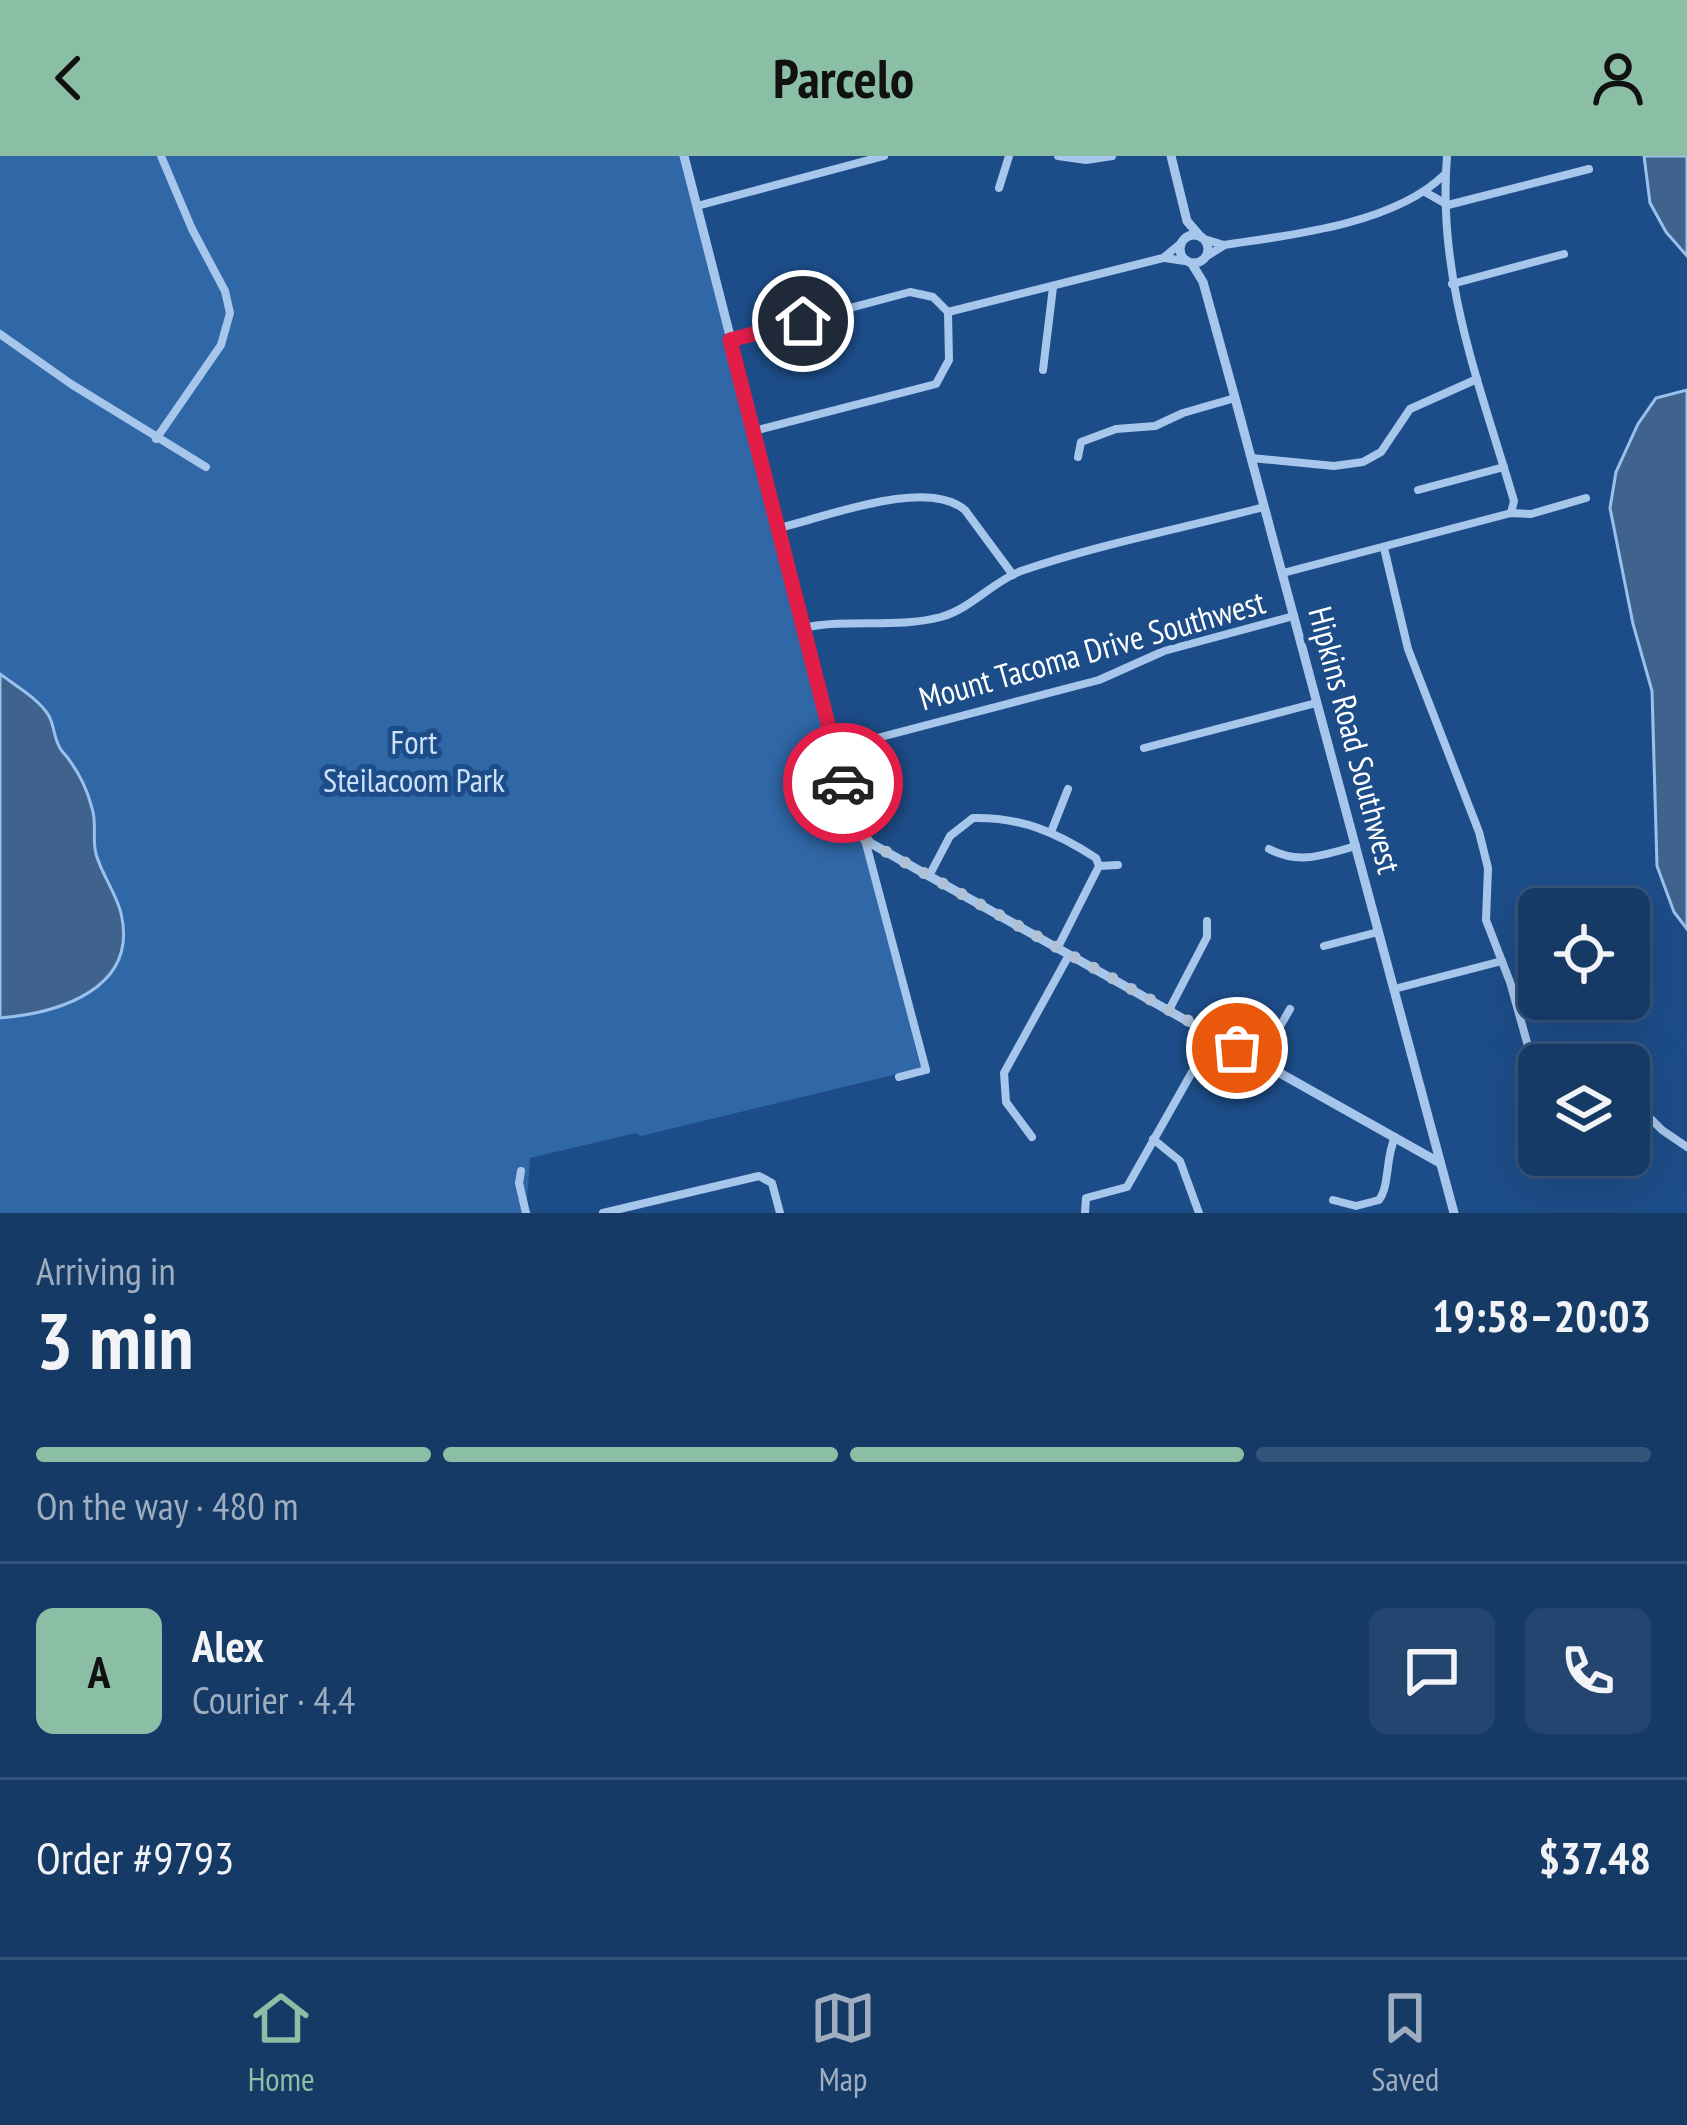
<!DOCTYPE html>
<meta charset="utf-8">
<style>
body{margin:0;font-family:"PT Sans Narrow",sans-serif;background:#23456f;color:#f1f3f6;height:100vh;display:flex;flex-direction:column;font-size:45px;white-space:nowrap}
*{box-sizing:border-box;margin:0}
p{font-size:39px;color:#9eadbf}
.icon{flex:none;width:66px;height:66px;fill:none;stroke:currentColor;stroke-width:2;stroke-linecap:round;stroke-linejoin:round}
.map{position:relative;height:1057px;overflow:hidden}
.panel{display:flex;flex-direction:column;background:#163a66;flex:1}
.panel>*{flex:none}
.fabs{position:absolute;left:1518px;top:732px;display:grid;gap:24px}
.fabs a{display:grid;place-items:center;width:132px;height:132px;border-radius:18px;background:#163a66;box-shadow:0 12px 48px #0002,0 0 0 3px #35547a;font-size:60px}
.pin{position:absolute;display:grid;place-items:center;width:102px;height:102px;color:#fff;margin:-51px;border:6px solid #fff;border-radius:50%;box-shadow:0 3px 12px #0007}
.courier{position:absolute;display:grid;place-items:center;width:120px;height:120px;margin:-60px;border:9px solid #e11d48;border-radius:50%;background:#fff;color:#222;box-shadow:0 3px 15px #0007}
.head em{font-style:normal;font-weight:700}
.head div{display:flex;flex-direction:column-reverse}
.head{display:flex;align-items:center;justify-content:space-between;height:204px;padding:0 36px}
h1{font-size:78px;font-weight:700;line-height:90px}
.bar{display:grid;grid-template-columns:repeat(4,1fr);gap:18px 12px;align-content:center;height:144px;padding:0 36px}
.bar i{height:15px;border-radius:9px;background:#35547a}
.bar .current{background:#8abfa5}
.bar p{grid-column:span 4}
.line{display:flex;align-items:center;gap:30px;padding:0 36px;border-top:3px solid #35547a}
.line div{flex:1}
.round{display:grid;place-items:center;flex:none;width:126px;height:126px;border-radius:18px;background:#23456f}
header{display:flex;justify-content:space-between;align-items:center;height:156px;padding:0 36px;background:#8abfa5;color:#111;font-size:54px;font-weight:700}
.menu{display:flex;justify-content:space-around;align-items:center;height:168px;border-top:3px solid #35547a;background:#163a66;font-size:33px;color:#9eadbf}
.menu a{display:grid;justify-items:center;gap:6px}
.menu .current{color:#8abfa5}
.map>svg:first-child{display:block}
.green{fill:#3067a6}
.water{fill:#40638e;stroke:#9ac1ed;stroke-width:3}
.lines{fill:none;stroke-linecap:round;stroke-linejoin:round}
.minor{stroke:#a7c6ec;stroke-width:8}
.tertiary{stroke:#a7c6ec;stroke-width:9}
.done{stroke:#b0c1d5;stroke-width:12;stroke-dasharray:0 21.6}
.route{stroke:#e11d48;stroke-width:15}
.labels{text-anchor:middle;stroke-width:10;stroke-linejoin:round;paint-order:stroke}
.street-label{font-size:33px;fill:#fff;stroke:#1d4d88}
.park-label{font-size:33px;fill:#cce0f8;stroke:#1d4d88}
</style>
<header><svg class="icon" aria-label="back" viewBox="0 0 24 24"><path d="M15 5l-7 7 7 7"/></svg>Parcelo<svg class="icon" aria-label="person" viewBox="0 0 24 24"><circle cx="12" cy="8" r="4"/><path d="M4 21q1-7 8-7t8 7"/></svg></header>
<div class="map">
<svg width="1687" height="1057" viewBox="0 0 1687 1057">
<rect width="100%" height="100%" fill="#1d4d88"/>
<path class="green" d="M0 0H681L922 912 641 980 636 977 530 1002 526 1057H0Z"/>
<g class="water">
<path d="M1644 0H1687V100L1666 76 1650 47Z"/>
<path d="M1687 234V773L1674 756 1657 710 1652 535 1633 468 1610 352 1616 316 1638 268 1656 242Z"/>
<path d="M0 518C15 529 40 544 49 560 55 571 54 586 62 595 77 612 86 629 92 652 97 667 92 682 96 698 102 719 115 735 121 757 139 833 59 857 0 862Z"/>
</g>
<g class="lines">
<g class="minor">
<path d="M1058 0 1086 4 1112 0"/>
<path d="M1447 0C1437 124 1480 229 1514 345L1511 357"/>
<path d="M999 32 1009 0"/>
<path d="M1425 36 1448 49 1589 13"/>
<path d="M697 50 884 0"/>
<path d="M1204 83 1224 89 1237 87C1302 78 1397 65 1444 19"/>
<path d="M1207 100 1223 90"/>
<path d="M1165 102 1185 105"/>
<path d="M1452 128 1564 98"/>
<path d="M948 156 1163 102 1180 88"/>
<path d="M0 178 71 228 206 311"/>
<path d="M730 184 910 136 933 141 948 156"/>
<path d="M1043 214 1053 131"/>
<path d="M754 275 936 228 949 204 948 156"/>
<path d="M156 283 221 189 230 157 225 135 192 73 161 0"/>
<path d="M1078 301 1081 286 1116 273 1155 270 1183 257 1235 242"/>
<path d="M1251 302 1334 310 1363 306 1381 296 1410 253 1477 223"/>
<path d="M1418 334 1504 311"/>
<path d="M779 372C826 361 926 321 965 354L1013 419"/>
<path d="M1384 392 1408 493 1479 676 1488 712 1486 764 1510 826 1530 897 1543 909"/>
<path d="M1283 417 1511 357 1531 358 1586 342"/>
<path d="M803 472C849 462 895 473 941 461 972 452 992 426 1021 415 1100 388 1184 372 1264 351"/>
<path d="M1144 592 1316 547"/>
<path d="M835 593 1099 524 1164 495 1294 460"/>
<path d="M1051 676 1068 633"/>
<path d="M865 684 926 914 899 921"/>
<path d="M1269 693C1300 709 1323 699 1356 690"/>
<path d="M1099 710 1118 709"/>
<path d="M929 720 950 680 973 662C1021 661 1056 676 1096 702L1099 710 1058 791"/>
<path d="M1324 790 1378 776"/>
<path d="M1394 833 1502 805"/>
<path d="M1169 854 1207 781V765"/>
<path d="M1260 905 1290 853"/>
<path d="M1629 941 1662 974 1687 991"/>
<path d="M1032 981 1006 946 1004 917 1069 799"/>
<path d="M1153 983 1180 1005 1199 1057"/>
<path d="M521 1015 519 1027 526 1057"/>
<path d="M1333 1044 1356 1050 1379 1044C1390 1029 1385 1003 1395 981"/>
<path d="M603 1057 759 1020 772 1027 780 1057"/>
<path d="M1085 1057 1086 1042 1127 1031 1213 879"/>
</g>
<g class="tertiary">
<path d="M684 0 856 672 865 684 929 720 1440 1007"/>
<path d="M1171 0 1187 65 1199 79"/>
<circle cx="1194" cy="93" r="14"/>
<path d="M1192 108 1203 126 1235 242 1454 1057"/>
</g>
</g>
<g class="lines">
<path class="done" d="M843 627 851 663 865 684 1237 892"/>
<path class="route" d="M803 165 730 184 843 627"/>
</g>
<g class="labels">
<g class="street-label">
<text transform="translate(1092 494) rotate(-16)" y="12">Mount Tacoma Drive Southwest</text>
<text transform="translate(1355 584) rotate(75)" y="12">Hipkins Road Southwest</text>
</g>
<g class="park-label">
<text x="414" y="598">Fort<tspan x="414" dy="38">Steilacoom Park</tspan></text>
</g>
</g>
</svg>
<div class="fabs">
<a><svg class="icon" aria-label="locate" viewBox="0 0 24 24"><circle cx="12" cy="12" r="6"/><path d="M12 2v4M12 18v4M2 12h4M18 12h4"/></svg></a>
<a><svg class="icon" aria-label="layers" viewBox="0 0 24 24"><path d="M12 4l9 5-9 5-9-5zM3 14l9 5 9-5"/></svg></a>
</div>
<div class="pin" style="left:1237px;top:892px;background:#ea580c"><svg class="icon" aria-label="bag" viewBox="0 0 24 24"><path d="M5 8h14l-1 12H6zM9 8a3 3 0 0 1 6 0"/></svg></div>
<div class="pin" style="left:803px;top:165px;background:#1f2937"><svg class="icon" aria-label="home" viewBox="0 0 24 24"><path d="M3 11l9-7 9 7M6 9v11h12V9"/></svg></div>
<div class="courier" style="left:843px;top:627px"><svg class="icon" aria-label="car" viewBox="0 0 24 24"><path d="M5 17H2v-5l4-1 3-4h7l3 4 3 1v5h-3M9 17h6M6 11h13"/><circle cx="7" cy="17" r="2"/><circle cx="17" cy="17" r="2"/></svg></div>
</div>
<section class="panel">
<div class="head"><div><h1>3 min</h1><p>Arriving in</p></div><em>19:58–20:03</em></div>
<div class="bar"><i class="current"></i><i class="current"></i><i class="current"></i><i></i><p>On the way · 480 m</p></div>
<div class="line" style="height:216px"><b class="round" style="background:#8abfa5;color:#111">A</b><div><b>Alex</b><p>Courier · 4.4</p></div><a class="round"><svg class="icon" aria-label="chat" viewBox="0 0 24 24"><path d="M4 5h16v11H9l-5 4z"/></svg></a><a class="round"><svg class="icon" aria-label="phone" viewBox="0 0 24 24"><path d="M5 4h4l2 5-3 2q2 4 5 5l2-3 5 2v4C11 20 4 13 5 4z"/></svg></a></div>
<div class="line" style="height:156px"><div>Order #9793</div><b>$37.48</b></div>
</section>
<nav class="menu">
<a class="current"><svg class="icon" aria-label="home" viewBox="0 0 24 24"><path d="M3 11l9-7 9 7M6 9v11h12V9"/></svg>Home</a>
<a><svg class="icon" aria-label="map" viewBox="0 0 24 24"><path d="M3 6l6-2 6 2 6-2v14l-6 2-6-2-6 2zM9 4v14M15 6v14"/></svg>Map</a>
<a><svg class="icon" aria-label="saved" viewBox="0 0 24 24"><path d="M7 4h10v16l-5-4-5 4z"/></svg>Saved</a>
</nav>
